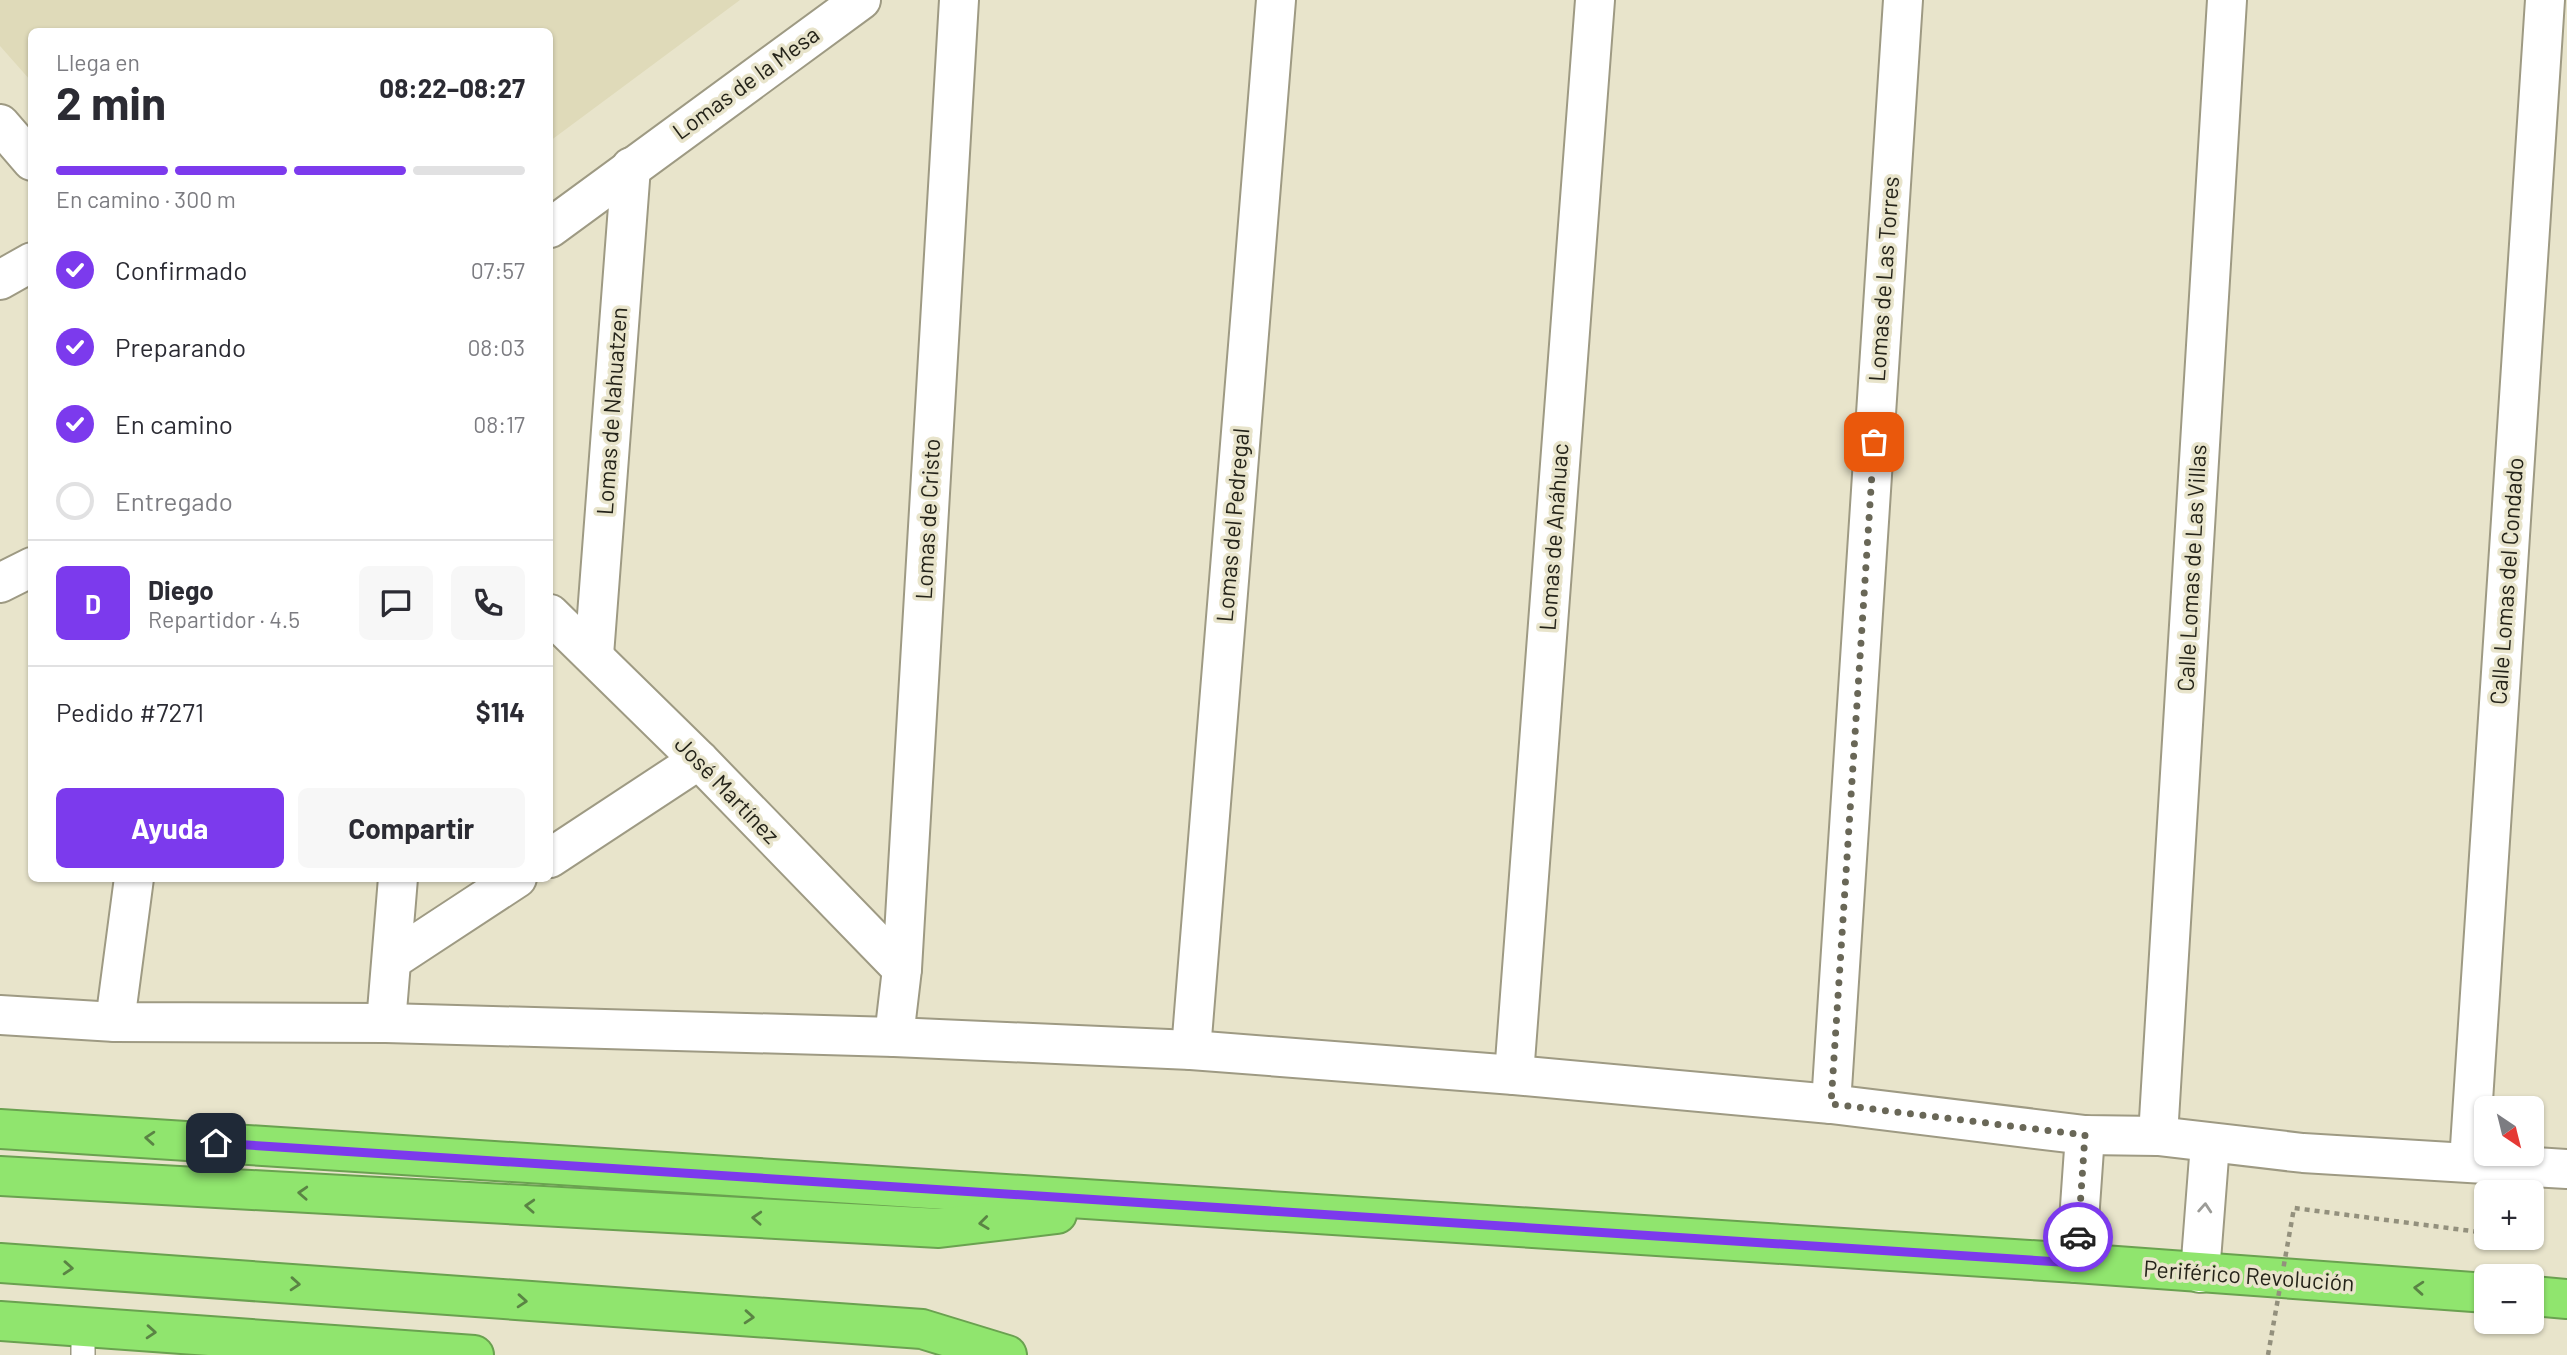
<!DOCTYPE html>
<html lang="es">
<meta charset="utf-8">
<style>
body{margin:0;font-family:Barlow,sans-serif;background:#f7f7f7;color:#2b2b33;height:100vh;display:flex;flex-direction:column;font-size:26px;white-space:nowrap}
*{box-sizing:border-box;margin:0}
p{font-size:23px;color:#7c7c81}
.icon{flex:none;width:38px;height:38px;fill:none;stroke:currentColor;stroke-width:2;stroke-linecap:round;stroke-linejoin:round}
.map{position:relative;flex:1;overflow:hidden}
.drawer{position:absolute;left:28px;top:28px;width:525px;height:854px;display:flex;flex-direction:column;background:#fff;border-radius:10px;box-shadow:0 2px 5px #0004}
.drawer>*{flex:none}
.needle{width:46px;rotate:145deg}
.tools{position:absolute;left:2474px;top:1096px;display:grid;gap:14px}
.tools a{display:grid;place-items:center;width:70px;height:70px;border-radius:10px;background:#fff;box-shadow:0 2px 5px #0004;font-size:35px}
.pin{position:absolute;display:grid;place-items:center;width:60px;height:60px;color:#fff;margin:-30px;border-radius:14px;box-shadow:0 4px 10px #0006}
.courier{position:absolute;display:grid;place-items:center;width:70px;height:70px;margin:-35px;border:5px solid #7c3aed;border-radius:50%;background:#fff;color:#222;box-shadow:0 2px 9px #0007}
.summary em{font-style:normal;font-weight:700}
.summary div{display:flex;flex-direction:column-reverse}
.summary{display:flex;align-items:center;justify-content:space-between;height:119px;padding:0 28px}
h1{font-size:46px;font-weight:700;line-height:52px}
.bar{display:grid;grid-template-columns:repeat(4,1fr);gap:10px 7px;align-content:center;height:84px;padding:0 28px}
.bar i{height:9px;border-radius:5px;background:#e1e1e2}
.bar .current{background:#7c3aed}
.bar p{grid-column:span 4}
.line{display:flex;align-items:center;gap:18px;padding:0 28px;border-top:2px solid #e1e1e2}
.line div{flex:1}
.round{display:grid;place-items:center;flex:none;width:74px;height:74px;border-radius:10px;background:#f7f7f7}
ol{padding:0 28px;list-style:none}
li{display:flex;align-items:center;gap:21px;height:77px}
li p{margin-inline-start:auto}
li .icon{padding:7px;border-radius:50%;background:#7c3aed;color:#fff;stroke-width:4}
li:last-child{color:#7c7c81}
li i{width:38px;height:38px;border:4px solid #e1e1e2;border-radius:50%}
.button{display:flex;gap:14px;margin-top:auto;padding:14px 28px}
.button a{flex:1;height:80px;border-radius:10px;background:#7c3aed;color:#fff;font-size:28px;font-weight:700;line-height:80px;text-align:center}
.button a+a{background:#f7f7f7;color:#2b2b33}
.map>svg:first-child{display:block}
.built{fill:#dfdab9}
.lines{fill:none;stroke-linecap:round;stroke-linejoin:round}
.lane-casing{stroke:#9e9a83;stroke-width:26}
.street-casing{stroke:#9e9a83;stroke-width:42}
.highway-casing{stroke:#6aa150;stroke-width:42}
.lane{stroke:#fff;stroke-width:23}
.street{stroke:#fff;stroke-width:38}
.highway{stroke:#90e56e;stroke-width:38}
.path-bridge{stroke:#93907d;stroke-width:4.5;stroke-dasharray:5 5;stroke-linecap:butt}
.oneway{stroke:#5a8444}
.oneway2{stroke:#9c9c98}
.done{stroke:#696757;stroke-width:7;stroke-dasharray:0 12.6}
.route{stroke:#7c3aed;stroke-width:9}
.labels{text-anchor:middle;stroke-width:7;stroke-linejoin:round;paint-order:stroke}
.street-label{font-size:23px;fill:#242319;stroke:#e8e4cb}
</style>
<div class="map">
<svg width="2567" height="1355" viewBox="0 0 2567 1355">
<rect width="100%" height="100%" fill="#e8e4cb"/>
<path class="built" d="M0 0H740L550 141V32H32L31 81 0 46Z"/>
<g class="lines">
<defs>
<path id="lane" d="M83 1355V1327"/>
<g id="street">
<path d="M0 124 32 161"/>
<path d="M550 228 861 0"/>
<path d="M0 280 32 262"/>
<path d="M0 583 32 567"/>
<path d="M550 614 699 760 902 969"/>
<path d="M594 655 631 167"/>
<path d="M550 858 699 760"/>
<path d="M392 960 517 878"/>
<path d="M0 1015 115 1022 386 1023 894 1037 1191 1050 1514 1075 1831 1104 2085 1135 2158 1136 2303 1153 2567 1169"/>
<path d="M115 1022 134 878"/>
<path d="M386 1023 398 878"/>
<path d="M894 1037 902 969 959 0"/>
<path d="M1191 1050 1276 0"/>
<path d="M1514 1075 1595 0"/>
<path d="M1831 1104 1903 0"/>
<path d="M2158 1136 2227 0"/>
<path d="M2469 1162 2545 0"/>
<path d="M2076 1263 2085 1135"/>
<path d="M2200 1273 2210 1144"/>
</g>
<g id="highway">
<path d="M0 1129 2076 1263 2487 1293"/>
<path d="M0 1176 939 1228 1057 1214"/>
<path d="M0 1263 922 1329 1007 1355"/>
<path d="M2532 1296 2567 1299"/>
<path d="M0 1321 474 1355"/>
</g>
</defs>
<use href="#lane" class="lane-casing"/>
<use href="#street" class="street-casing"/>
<use href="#highway" class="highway-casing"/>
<use href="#lane" class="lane"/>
<use href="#street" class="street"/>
<use href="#highway" class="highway"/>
<path class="path-bridge" d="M2268 1355 2294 1208 2487 1233"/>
</g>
<defs><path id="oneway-chevron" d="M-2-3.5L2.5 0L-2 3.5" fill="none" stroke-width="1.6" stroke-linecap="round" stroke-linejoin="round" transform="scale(1.75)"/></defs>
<g class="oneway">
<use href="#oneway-chevron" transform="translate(150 1138) rotate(-176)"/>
<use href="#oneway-chevron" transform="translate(303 1193) rotate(-177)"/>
<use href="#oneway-chevron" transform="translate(530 1206) rotate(-177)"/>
<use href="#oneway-chevron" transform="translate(757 1218) rotate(-177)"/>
<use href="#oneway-chevron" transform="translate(984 1223) rotate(173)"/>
<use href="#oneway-chevron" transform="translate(68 1268) rotate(4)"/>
<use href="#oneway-chevron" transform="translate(295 1284) rotate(4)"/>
<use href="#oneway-chevron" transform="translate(2419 1288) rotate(-176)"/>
<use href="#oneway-chevron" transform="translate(522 1301) rotate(4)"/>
<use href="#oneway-chevron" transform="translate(749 1317) rotate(4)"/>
<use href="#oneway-chevron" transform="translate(151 1332) rotate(4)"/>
</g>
<use class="oneway2" href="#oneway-chevron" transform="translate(2205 1208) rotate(-86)"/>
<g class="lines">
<path class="done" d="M1874 442 1831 1104 2085 1135 2078 1237"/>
<path class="route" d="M216 1143 2076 1263 2078 1237"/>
</g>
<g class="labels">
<g class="street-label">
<text transform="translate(746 83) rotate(-36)" y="8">Lomas de la Mesa</text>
<text transform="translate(1884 279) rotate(-86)" y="8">Lomas de Las Torres</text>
<text transform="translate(612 411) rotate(-86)" y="8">Lomas de Nahuatzen</text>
<text transform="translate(928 519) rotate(-87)" y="8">Lomas de Cristo</text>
<text transform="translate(1233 525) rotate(-85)" y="8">Lomas del Pedregal</text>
<text transform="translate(1554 537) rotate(-86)" y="8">Lomas de Anáhuac</text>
<text transform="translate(2192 568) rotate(-87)" y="8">Calle Lomas de Las Villas</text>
<text transform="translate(2507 581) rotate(-86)" y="8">Calle Lomas del Condado</text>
<text transform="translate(727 790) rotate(46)" y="8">José Martínez</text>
<text transform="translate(2249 1276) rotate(4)" y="8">Periférico Revolución</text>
</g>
</g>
</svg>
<div class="tools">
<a><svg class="needle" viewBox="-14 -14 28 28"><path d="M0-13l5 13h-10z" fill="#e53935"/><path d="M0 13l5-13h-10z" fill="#7c7c81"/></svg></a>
<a>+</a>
<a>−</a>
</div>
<div class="pin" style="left:1874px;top:442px;background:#ea580c"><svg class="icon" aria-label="bag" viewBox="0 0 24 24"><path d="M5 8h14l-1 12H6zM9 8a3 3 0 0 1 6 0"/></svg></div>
<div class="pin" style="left:216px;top:1143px;background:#1f2937"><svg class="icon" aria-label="home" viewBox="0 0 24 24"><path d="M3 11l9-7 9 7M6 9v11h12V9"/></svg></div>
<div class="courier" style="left:2078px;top:1237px"><svg class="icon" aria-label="car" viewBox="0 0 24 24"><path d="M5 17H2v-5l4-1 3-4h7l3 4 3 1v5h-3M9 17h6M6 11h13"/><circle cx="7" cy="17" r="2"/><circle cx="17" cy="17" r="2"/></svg></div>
<section class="drawer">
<div class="summary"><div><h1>2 min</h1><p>Llega en</p></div><em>08:22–08:27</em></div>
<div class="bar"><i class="current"></i><i class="current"></i><i class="current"></i><i></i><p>En camino · 300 m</p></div>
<ol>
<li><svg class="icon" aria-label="check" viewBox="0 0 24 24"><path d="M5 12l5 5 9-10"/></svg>Confirmado<p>07:57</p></li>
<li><svg class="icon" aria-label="check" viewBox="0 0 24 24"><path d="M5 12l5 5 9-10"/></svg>Preparando<p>08:03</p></li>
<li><svg class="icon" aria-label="check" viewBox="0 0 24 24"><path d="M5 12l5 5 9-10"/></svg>En camino<p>08:17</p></li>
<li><i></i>Entregado</li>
</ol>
<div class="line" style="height:126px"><b class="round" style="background:#7c3aed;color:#fff">D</b><div><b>Diego</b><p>Repartidor · 4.5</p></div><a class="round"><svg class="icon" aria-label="chat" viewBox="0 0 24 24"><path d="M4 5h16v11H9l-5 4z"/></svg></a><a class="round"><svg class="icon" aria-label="phone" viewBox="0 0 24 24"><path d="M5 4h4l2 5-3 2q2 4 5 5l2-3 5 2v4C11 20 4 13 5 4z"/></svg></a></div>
<div class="line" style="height:91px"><div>Pedido #7271</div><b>$114</b></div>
<div class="button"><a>Ayuda</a><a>Compartir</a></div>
</section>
</div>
